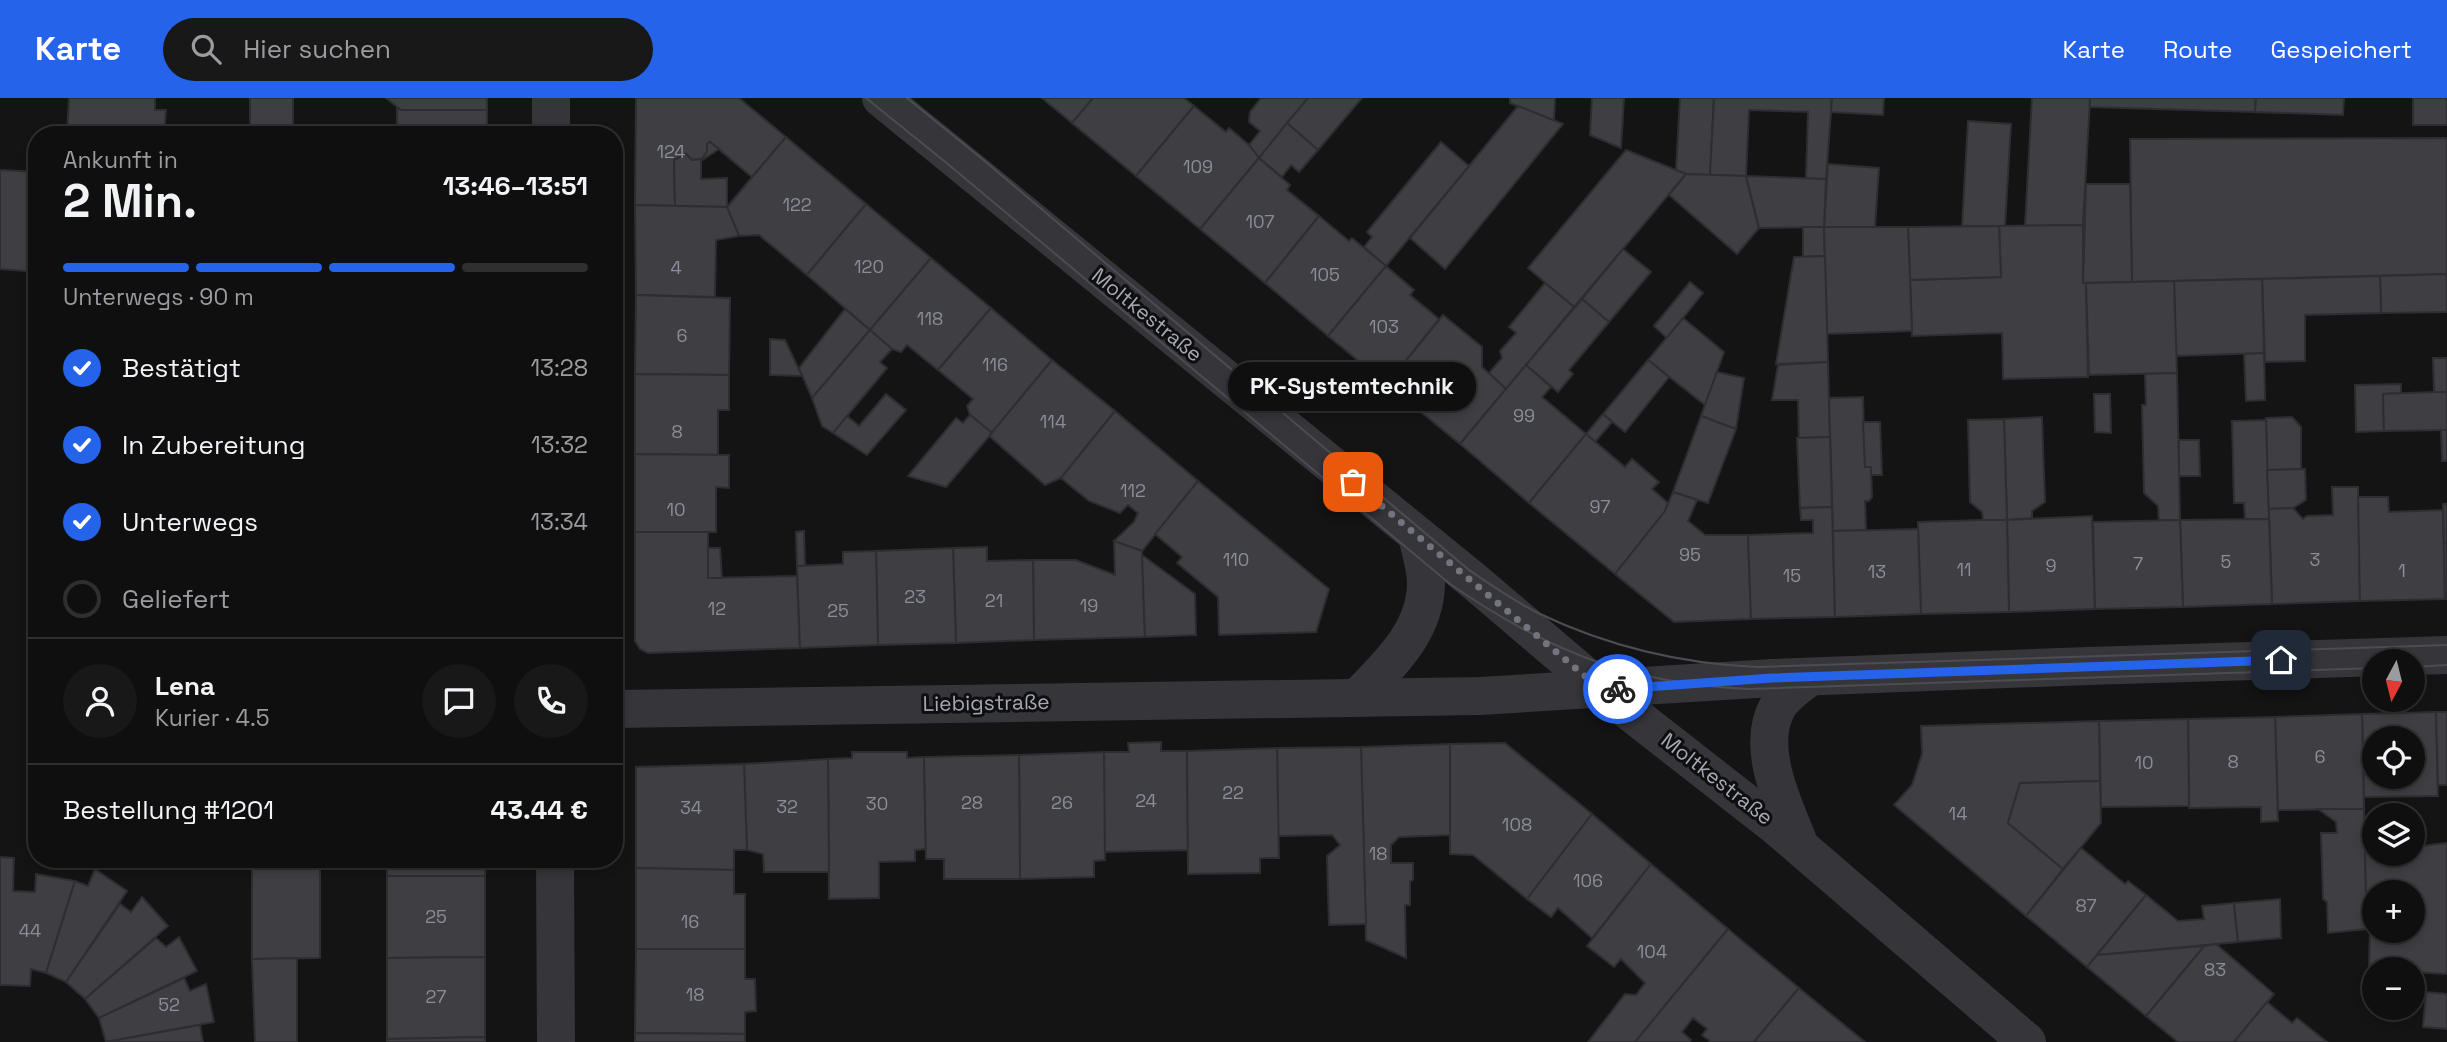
<!DOCTYPE html>
<html lang="de">
<meta charset="utf-8">
<style>
body{margin:0;font-family:"Space Grotesk",sans-serif;background:#181819;color:#f1f3f6;height:100vh;display:flex;flex-direction:column;font-size:26px;white-space:nowrap}
*{box-sizing:border-box;margin:0}
p{font-size:23px;color:#9b9c9f}
.icon{flex:none;width:38px;height:38px;fill:none;stroke:currentColor;stroke-width:2;stroke-linecap:round;stroke-linejoin:round}
.map{position:relative;flex:1;overflow:hidden}
.sheet{position:absolute;left:28px;top:28px;width:595px;height:742px;display:flex;flex-direction:column;background:#0f0f10;border-radius:28px;box-shadow:0 4px 10px #0003,0 0 0 2px #2f2f30}
.sheet>*{flex:none}
.needle{width:46px;rotate:187deg}
.buttons{position:absolute;left:2362px;top:551px;display:grid;gap:14px}
.buttons a{display:grid;place-items:center;width:63px;height:63px;border-radius:50%;background:#0f0f10;box-shadow:0 4px 10px #0003,0 0 0 2px #2f2f30;font-size:35px}
.pin{position:absolute;display:grid;place-items:center;width:60px;height:60px;color:#fff;margin:-30px;border-radius:14px;box-shadow:0 4px 10px #0006}
.courier{position:absolute;display:grid;place-items:center;width:70px;height:70px;margin:-35px;border:5px solid #2563eb;border-radius:50%;background:#fff;color:#222;box-shadow:0 2px 9px #0007}
.bubble{position:absolute;height:49px;border-radius:24px;background:#0f0f10;box-shadow:0 4px 10px #0003,0 0 0 2px #2f2f30;font-size:23px;font-weight:700;line-height:49px;text-align:center}
.headline em{font-style:normal;font-weight:700}
.headline div{display:flex;flex-direction:column-reverse}
.headline{display:flex;align-items:center;justify-content:space-between;height:119px;padding:0 35px}
h1{font-size:46px;font-weight:700;line-height:52px}
.bar{display:grid;grid-template-columns:repeat(4,1fr);gap:10px 7px;align-content:center;height:84px;padding:0 35px}
.bar i{height:9px;border-radius:5px;background:#2f2f30}
.bar .current{background:#2563eb}
.bar p{grid-column:span 4}
.line{display:flex;align-items:center;gap:18px;padding:0 35px;border-top:2px solid #2f2f30}
.line div{flex:1}
.round{display:grid;place-items:center;flex:none;width:74px;height:74px;border-radius:37px;background:#181819}
ol{padding:0 35px;list-style:none}
li{display:flex;align-items:center;gap:21px;height:77px}
li p{margin-inline-start:auto}
li .icon{padding:7px;border-radius:50%;background:#2563eb;color:#fff;stroke-width:4}
li:last-child{color:#9b9c9f}
li i{width:38px;height:38px;border:4px solid #2f2f30;border-radius:50%}
header{display:flex;align-items:center;gap:42px;box-sizing:border-box;height:98px;padding:0 35px;background:#2563eb;color:#fff}
header strong{font-size:33px}
nav{display:flex;gap:38px;margin-inline-start:auto;font-size:24px}
.search{width:490px;height:63px;background:#181819;display:flex;align-items:center;gap:18px;box-sizing:border-box;padding:0 24px;border-radius:38px;color:#9b9c9f;font-size:26px}
.map>svg:first-child{display:block}
.building{fill:#3e3e43;stroke:#2e2e32;stroke-width:2;fill-rule:evenodd}
.lines{fill:none;stroke-linecap:round;stroke-linejoin:round}
.minor{stroke:#35353a;stroke-width:38}
.tertiary{stroke:#35353a;stroke-width:38}
.tram{stroke:#4c4d54;stroke-width:2}
.done{stroke:#72757e;stroke-width:7;stroke-dasharray:0 12.6}
.route{stroke:#2563eb;stroke-width:9}
.labels{text-anchor:middle;stroke-width:6;stroke-linejoin:round;paint-order:stroke}
.number-label{font-size:18px;fill:#8b8e99}
.street-label{font-size:21px;fill:#a5a9b6;stroke:#0f0f10}
</style>
<header>
<strong>Karte</strong>
<div class="search"><svg class="icon" aria-label="search" viewBox="0 0 24 24"><circle cx="10" cy="10" r="6"/><path d="M15 15l6 6"/></svg>Hier suchen</div>
<nav><a>Karte</a><a>Route</a><a>Gespeichert</a></nav>
</header>
<div class="map">
<svg width="2447" height="944" viewBox="0 0 2447 944">
<rect width="100%" height="100%" fill="#141415"/>
<g class="building">
<path d="M69 0H155V12H166L164 37H67Z"/>
<rect x="250" y="0" width="43" height="37"/>
<path d="M386 0H487V12H401Z"/>
<path d="M636 0H739L786 39 752 79 710 44 707 46V54L702 61 692 62 686 56 674 62 675 108 635 107Z"/>
<path d="M1042 0H1093L1072 25Z"/>
<path d="M1093 0H1184L1194 8 1136 78 1072 25Z"/>
<path d="M1261 0H1308L1259 60 1249 47 1260 33 1249 24 1250 14Z"/>
<path d="M1308 0H1362L1318 52 1287 25Z"/>
<path d="M1510 0H1555L1554 23 1510 5Z"/>
<path d="M1592 0H1624L1621 50 1590 37Z"/>
<path d="M1680 0H1714L1710 77 1686 76 1676 72Z"/>
<path d="M1714 0H1832L1826 81H1806L1808 14 1749 12 1746 78 1710 77Z"/>
<path d="M1832 0H1884L1883 17 1831 14Z"/>
<path d="M2032 0H2090L2083 127 2025 128Z"/>
<path d="M2090 0H2256L2255 14 2090 9Z"/>
<path d="M2256 0H2344L2343 17 2255 14Z"/>
<rect x="2413" y="0" width="34" height="27"/>
<path d="M1194 8 1226 34 1229 30 1249 47 1259 60 1200 131 1136 78Z"/>
<path d="M1518 8 1563 26 1445 171 1410 140Z"/>
<path d="M397 10 401 12H487V37H397Z"/>
<path d="M1968 23 2011 26 2005 128H1962Z"/>
<path d="M1287 25 1318 52 1299 74 1291 67 1282 79 1259 60Z"/>
<path d="M786 39 866 106 807 177 759 137 739 138 727 109Z"/>
<path d="M2447 40V176L2132 184 2130 41Z"/>
<path d="M710 44 719 51 701 63V81L727 80V109L675 108 674 62 686 56 692 62 702 61 707 54V46Z"/>
<path d="M1441 44 1469 68 1386 168 1364 149 1372 139 1367 134Z"/>
<path d="M1626 52 1686 76 1574 209 1528 170Z"/>
<path d="M1259 60 1290 87 1287 92 1319 118 1265 185 1200 131Z"/>
<path d="M1828 66 1879 70 1875 129H1824Z"/>
<path d="M0 72 37 74V174L0 171Z"/>
<path d="M1686 76 1746 78 1759 130 1737 156 1669 97Z"/>
<path d="M1746 78 1826 81 1824 129 1759 130Z"/>
<path d="M2086 86H2130L2132 184 2083 185Z"/>
<path d="M866 106 931 160 870 232 807 177Z"/>
<path d="M635 107 727 109 739 138 716 142 715 199 636 197Z"/>
<path d="M1319 118 1349 143 1352 140 1386 168 1328 238 1265 185Z"/>
<path d="M2083 127V185H2086L2088 279 2003 281 2002 235 1912 238 1910 182 2001 179 1999 128Z"/>
<path d="M1999 128 2001 179 1910 182 1908 129Z"/>
<path d="M1803 129H1824L1825 158 1803 159Z"/>
<path d="M1824 129H1908L1912 233 1827 236Z"/>
<path d="M1623 151 1651 174 1609 224 1582 201Z"/>
<path d="M1825 158 1828 264 1776 266 1794 159Z"/>
<path d="M931 160 991 210 938 272 907 247 901 254 892 251 870 232Z"/>
<path d="M1386 168 1414 192 1410 197 1439 221 1387 286 1328 238Z"/>
<path d="M2447 176V214L2381 215 2380 178Z"/>
<path d="M2380 178 2381 215 2305 217V263L2265 264 2262 181Z"/>
<path d="M2262 181 2264 255 2176 258 2174 183Z"/>
<path d="M2174 183 2177 275 2089 277 2086 185Z"/>
<path d="M1690 184 1703 195 1667 240 1654 228Z"/>
<path d="M1545 185 1574 209 1506 291 1489 275 1502 260 1500 253 1516 235 1509 229Z"/>
<path d="M636 197 730 200 729 277 635 276Z"/>
<path d="M1582 201 1609 224 1569 272 1573 276 1558 294 1526 267Z"/>
<path d="M991 210 1052 262 992 335 970 317 967 308 973 301 938 272Z"/>
<path d="M845 211 870 232 812 300 799 270Z"/>
<path d="M1443 217 1482 249V269L1506 291 1460 346 1387 286Z"/>
<path d="M1683 220 1724 254 1705 307 1648 262Z"/>
<path d="M870 232 892 251 880 264 887 270 833 335 822 328 812 300Z"/>
<path d="M770 241 785 242 802 278 770 277Z"/>
<path d="M2264 255 2265 302 2246 303 2244 256Z"/>
<path d="M2433 260H2447V294H2434Z"/>
<path d="M1052 262 1115 313 1061 380 1045 387 989 338Z"/>
<path d="M1648 262 1669 279 1625 334 1603 316Z"/>
<path d="M1828 264 1830 339 1799 340 1798 302H1772L1778 267Z"/>
<path d="M1526 267 1551 289 1542 299 1586 336 1529 405 1460 346Z"/>
<path d="M1717 274 1744 280 1736 331 1701 318Z"/>
<path d="M2177 275 2180 422H2159L2158 408 2144 395 2142 307H2146L2145 276Z"/>
<path d="M635 276 729 277V312H718V357L635 356Z"/>
<path d="M2401 286V295L2383 296 2384 333 2356 334 2355 287Z"/>
<path d="M2434 294H2447V332L2384 333 2383 296Z"/>
<path d="M886 296 906 312 867 357 833 335 847 318 859 328Z"/>
<path d="M2094 296H2110L2111 335 2095 334Z"/>
<path d="M1863 299 1865 369H1871L1872 399 1869 403H1865L1866 432 1833 433 1829 300Z"/>
<path d="M1115 313 1198 383 1142 453 1114 443 1134 424 1138 415 1128 407 1120 415 1089 403 1061 380Z"/>
<path d="M1603 316 1612 324 1595 344 1586 336Z"/>
<path d="M970 317 992 335 946 389 908 378 956 320 963 325Z"/>
<path d="M1701 318 1736 331 1708 405 1673 394Z"/>
<path d="M2042 319 2045 404 2032 413V420L2007 422 2004 321Z"/>
<path d="M2292 319 2301 329V371L2267 372 2266 320Z"/>
<path d="M2004 321 2007 422H1983L1982 414 1970 404 1968 322Z"/>
<path d="M2266 322 2269 421H2245L2244 405H2234L2232 323Z"/>
<path d="M1863 324H1880L1882 377H1871V369H1865Z"/>
<path d="M2441 332H2447V363H2442Z"/>
<path d="M1586 336 1625 369 1632 361 1659 384 1652 391 1668 405 1665 413 1615 476 1529 405Z"/>
<path d="M1830 339 1832 409 1800 410 1797 340Z"/>
<path d="M2179 342H2199L2200 378H2179Z"/>
<path d="M635 356 729 357V390L716 389V434H635Z"/>
<path d="M2305 371 2306 402 2293 410 2269 411 2267 372Z"/>
<path d="M1198 383 1329 491 1316 534 1219 537 1218 499 1177 465 1182 459 1155 436Z"/>
<path d="M2332 389H2358L2360 503 2272 506 2269 411 2293 410 2303 421 2307 418 2333 417Z"/>
<path d="M1673 394 1697 402 1688 423 1705 437H1748L1751 521 1674 524 1615 476 1665 413Z"/>
<path d="M2358 399H2388L2389 414 2443 412 2445 501 2360 503Z"/>
<path d="M2443 406H2447V445H2444Z"/>
<path d="M1832 409 1835 519 1751 521 1748 437 1813 435V422H1801L1800 410Z"/>
<path d="M2092 418 2095 511 2009 514 2007 422Z"/>
<path d="M2269 421 2272 506 2183 509 2180 422Z"/>
<path d="M1983 422H2007L2009 514 1921 516 1918 424Z"/>
<path d="M2180 422 2183 509 2095 511 2093 424Z"/>
<path d="M1918 431 1921 516 1835 519 1833 433Z"/>
<path d="M804 433 805 468H797L796 434Z"/>
<path d="M635 434H708V480L797 478 800 550 648 555 640 551 635 543Z"/>
<path d="M1114 443 1142 453 1145 539 1034 542 1033 462H1076L1115 477Z"/>
<path d="M2444 445H2447V501H2445Z"/>
<path d="M987 449V463L1033 462 1034 542 956 545 953 450Z"/>
<path d="M708 450H720L722 480H708Z"/>
<path d="M953 450 956 545 878 547 876 453Z"/>
<path d="M876 453 878 547 800 550 797 468 843 466V454Z"/>
<path d="M1142 457 1195 496 1196 537 1145 539Z"/>
<path d="M2436 614 2438 698 2364 699 2362 616ZM2375 640H2413V679H2375Z"/>
<path d="M2436 614H2447V687H2438Z"/>
<path d="M2362 616 2364 711 2278 712 2275 619Z"/>
<path d="M2275 619 2278 723 2261 724V709L2189 710 2188 621Z"/>
<path d="M2188 621 2189 708 2101 709 2099 623Z"/>
<path d="M2099 623 2100 683 2020 685 2008 725 2063 771 2026 818 1894 707 1912 687 1922 656 1921 628Z"/>
<path d="M1161 644V653H1187L1188 752 1104 754V654H1129L1128 645Z"/>
<path d="M1505 645 1592 716 1527 801 1473 757 1450 756V646Z"/>
<path d="M1450 646V737L1399 739 1391 747V765H1413V782L1410 783V807H1405L1406 860 1366 842 1361 649Z"/>
<path d="M1361 649 1366 826 1329 827 1327 758 1340 747 1332 737 1278 738 1277 650Z"/>
<path d="M1277 650 1279 760H1260V775L1188 776 1187 653Z"/>
<path d="M852 654H907V660L924 659 926 751 915 752V763L879 764V800L829 801 828 661 852 660Z"/>
<path d="M1104 654 1105 762 1094 763V779L1020 781 1019 657Z"/>
<path d="M1019 657 1020 781H944V761H926L924 659Z"/>
<path d="M828 661 829 774H764L763 756 747 752 744 666Z"/>
<path d="M744 666 747 752H734V772L636 770V669Z"/>
<path d="M2100 683 2101 725 2063 771 2008 725 2020 685Z"/>
<path d="M2318 711H2364L2367 831 2328 835 2327 804 2323 801 2321 735H2337L2336 724Z"/>
<path d="M1592 716 1651 766 1592 840 1558 810 1551 819 1527 801Z"/>
<path d="M2447 745V876L2413 874V872L2369 871 2370 831H2367L2365 754 2375 753V756H2413V749ZM2375 794H2413V833H2375Z"/>
<path d="M2081 750 2125 786 2128 783 2146 797 2087 869 2026 818Z"/>
<path d="M0 759 14 760 13 793 35 794 36 776 75 783 46 875 31 871 30 888 0 887Z"/>
<path d="M252 761H320V860L252 861Z"/>
<path d="M387 761H486L485 778H387Z"/>
<path d="M1651 766 1728 831 1635 944H1588L1625 896 1636 897 1645 885 1621 861 1614 869 1587 848Z"/>
<path d="M636 770 734 772V796H745V851H636Z"/>
<path d="M95 771 127 793 66 884 46 875 75 783 88 788Z"/>
<path d="M387 778H485V859L387 860Z"/>
<path d="M2146 797 2178 823 2204 821 2202 808 2234 805 2238 844 2097 857Z"/>
<path d="M142 799 168 828 85 901 66 884 120 806 131 814Z"/>
<path d="M2280 801 2281 840 2238 844 2234 805Z"/>
<path d="M1728 831 1799 890 1754 944H1711L1702 937 1707 931 1693 920 1682 934 1691 942 1689 944H1635Z"/>
<path d="M179 839 197 873 99 920 85 901 156 840 166 849Z"/>
<path d="M2216 846 2274 896 2234 944H2178L2146 918 2204 848Z"/>
<path d="M2204 848 2146 918 2087 869 2097 857Z"/>
<path d="M636 851H745V881H755L756 913 745 914V936L635 935Z"/>
<path d="M485 859V939L387 941V860Z"/>
<path d="M297 860V944H255L252 861Z"/>
<path d="M184 880 190 893 206 886 214 924 106 944 99 920Z"/>
<path d="M1799 890 1865 944H1754Z"/>
<path d="M2426 894 2447 896V931L2423 929Z"/>
<path d="M2267 904 2292 925 2297 920 2327 944H2234Z"/>
<path d="M200 927 203 944H106Z"/>
<path d="M635 935 745 936V944H635Z"/>
<path d="M485 939V944H387V941Z"/>
</g>
<g class="lines">
<g class="minor">
<path d="M551 0V37"/>
<path d="M1358 599C1389 567 1426 533 1426 485 1426 469 1420 452 1417 437"/>
<path d="M614 611 1480 598 1772 580 2088 568 2447 557"/>
<path d="M1800 748C1785 709 1754 650 1778 608 1785 597 1799 587 1810 579"/>
<path d="M555 761 556 944"/>
</g>
<path class="tertiary" d="M881 0 1475 484 1603 593 1777 729 2027 944"/>
<g class="tram">
<path d="M866 0 949 67 1450 486C1547 553 1630 586 1749 591L2375 570"/>
<path d="M907 0 981 60 1469 472C1491 487 1514 503 1538 515 1607 548 1681 566 1758 569L2447 547"/>
<path d="M2413 569 2447 567"/>
</g>
</g>
<g class="lines">
<path class="done" d="M1353 384 1603 593 1618 591"/>
<path class="route" d="M1618 591 1772 580 2281 562"/>
</g>
<g class="labels">
<g class="number-label">
<text x="671" y="60">124</text>
<text x="1198" y="75">109</text>
<text x="797" y="113">122</text>
<text x="1260" y="130">107</text>
<text x="869" y="175">120</text>
<text x="676" y="176">4</text>
<text x="1325" y="183">105</text>
<text x="930" y="227">118</text>
<text x="1384" y="235">103</text>
<text x="682" y="244">6</text>
<text x="995" y="273">116</text>
<text x="1524" y="324">99</text>
<text x="1053" y="330">114</text>
<text x="677" y="340">8</text>
<text x="1133" y="399">112</text>
<text x="1600" y="415">97</text>
<text x="676" y="418">10</text>
<text x="1690" y="463">95</text>
<text x="1236" y="468">110</text>
<text x="2315" y="468">3</text>
<text x="2226" y="470">5</text>
<text x="2138" y="472">7</text>
<text x="2051" y="474">9</text>
<text x="1964" y="478">11</text>
<text x="2402" y="479">1</text>
<text x="1877" y="480">13</text>
<text x="1792" y="484">15</text>
<text x="915" y="505">23</text>
<text x="994" y="509">21</text>
<text x="1089" y="514">19</text>
<text x="717" y="517">12</text>
<text x="838" y="519">25</text>
<text x="2320" y="665">6</text>
<text x="2233" y="670">8</text>
<text x="2144" y="671">10</text>
<text x="1233" y="701">22</text>
<text x="1146" y="709">24</text>
<text x="972" y="711">28</text>
<text x="1062" y="711">26</text>
<text x="877" y="712">30</text>
<text x="787" y="715">32</text>
<text x="691" y="716">34</text>
<text x="1958" y="722">14</text>
<text x="1517" y="733">108</text>
<text x="1378" y="762">18</text>
<text x="1588" y="789">106</text>
<text x="2086" y="814">87</text>
<text x="436" y="825">25</text>
<text x="690" y="830">16</text>
<text x="30" y="839">44</text>
<text x="1652" y="860">104</text>
<text x="2215" y="878">83</text>
<text x="695" y="903">18</text>
<text x="436" y="905">27</text>
<text x="169" y="913">52</text>
</g>
<g class="street-label">
<text transform="translate(1147 217) rotate(39)" y="7">Moltkestraße</text>
<text transform="translate(986 605) rotate(-1)" y="7">Liebigstraße</text>
<text transform="translate(1717 681) rotate(38)" y="7">Moltkestraße</text>
</g>
</g>
</svg>
<div class="buttons">
<a><svg class="needle" viewBox="-14 -14 28 28"><path d="M0-13l5 13h-10z" fill="#e53935"/><path d="M0 13l5-13h-10z" fill="#9b9c9f"/></svg></a>
<a><svg class="icon" aria-label="locate" viewBox="0 0 24 24"><circle cx="12" cy="12" r="6"/><path d="M12 2v4M12 18v4M2 12h4M18 12h4"/></svg></a>
<a><svg class="icon" aria-label="layers" viewBox="0 0 24 24"><path d="M12 4l9 5-9 5-9-5zM3 14l9 5 9-5"/></svg></a>
<a>+</a>
<a>−</a>
</div>
<div class="pin" style="left:1353px;top:384px;background:#ea580c"><svg class="icon" aria-label="bag" viewBox="0 0 24 24"><path d="M5 8h14l-1 12H6zM9 8a3 3 0 0 1 6 0"/></svg></div>
<div class="pin" style="left:2281px;top:562px;background:#1f2937"><svg class="icon" aria-label="home" viewBox="0 0 24 24"><path d="M3 11l9-7 9 7M6 9v11h12V9"/></svg></div>
<div class="courier" style="left:1618px;top:591px"><svg class="icon" aria-label="bike" viewBox="0 0 24 24"><circle cx="6" cy="16" r="4"/><circle cx="18" cy="16" r="4"/><path d="M6 16l4-8h5l3 8M10 8l3 8H6M13 5h3"/></svg></div>
<div class="bubble" style="left:1228px;top:264px;width:248px">PK-Systemtechnik</div>
<section class="sheet">
<div class="headline"><div><h1>2 Min.</h1><p>Ankunft in</p></div><em>13:46–13:51</em></div>
<div class="bar"><i class="current"></i><i class="current"></i><i class="current"></i><i></i><p>Unterwegs · 90 m</p></div>
<ol>
<li><svg class="icon" aria-label="check" viewBox="0 0 24 24"><path d="M5 12l5 5 9-10"/></svg>Bestätigt<p>13:28</p></li>
<li><svg class="icon" aria-label="check" viewBox="0 0 24 24"><path d="M5 12l5 5 9-10"/></svg>In Zubereitung<p>13:32</p></li>
<li><svg class="icon" aria-label="check" viewBox="0 0 24 24"><path d="M5 12l5 5 9-10"/></svg>Unterwegs<p>13:34</p></li>
<li><i></i>Geliefert</li>
</ol>
<div class="line" style="height:126px"><a class="round"><svg class="icon" aria-label="person" viewBox="0 0 24 24"><circle cx="12" cy="8" r="4"/><path d="M4 21q1-7 8-7t8 7"/></svg></a><div><b>Lena</b><p>Kurier · 4.5</p></div><a class="round"><svg class="icon" aria-label="chat" viewBox="0 0 24 24"><path d="M4 5h16v11H9l-5 4z"/></svg></a><a class="round"><svg class="icon" aria-label="phone" viewBox="0 0 24 24"><path d="M5 4h4l2 5-3 2q2 4 5 5l2-3 5 2v4C11 20 4 13 5 4z"/></svg></a></div>
<div class="line" style="height:91px"><div>Bestellung #1201</div><b>43.44 €</b></div>
</section>
</div>
